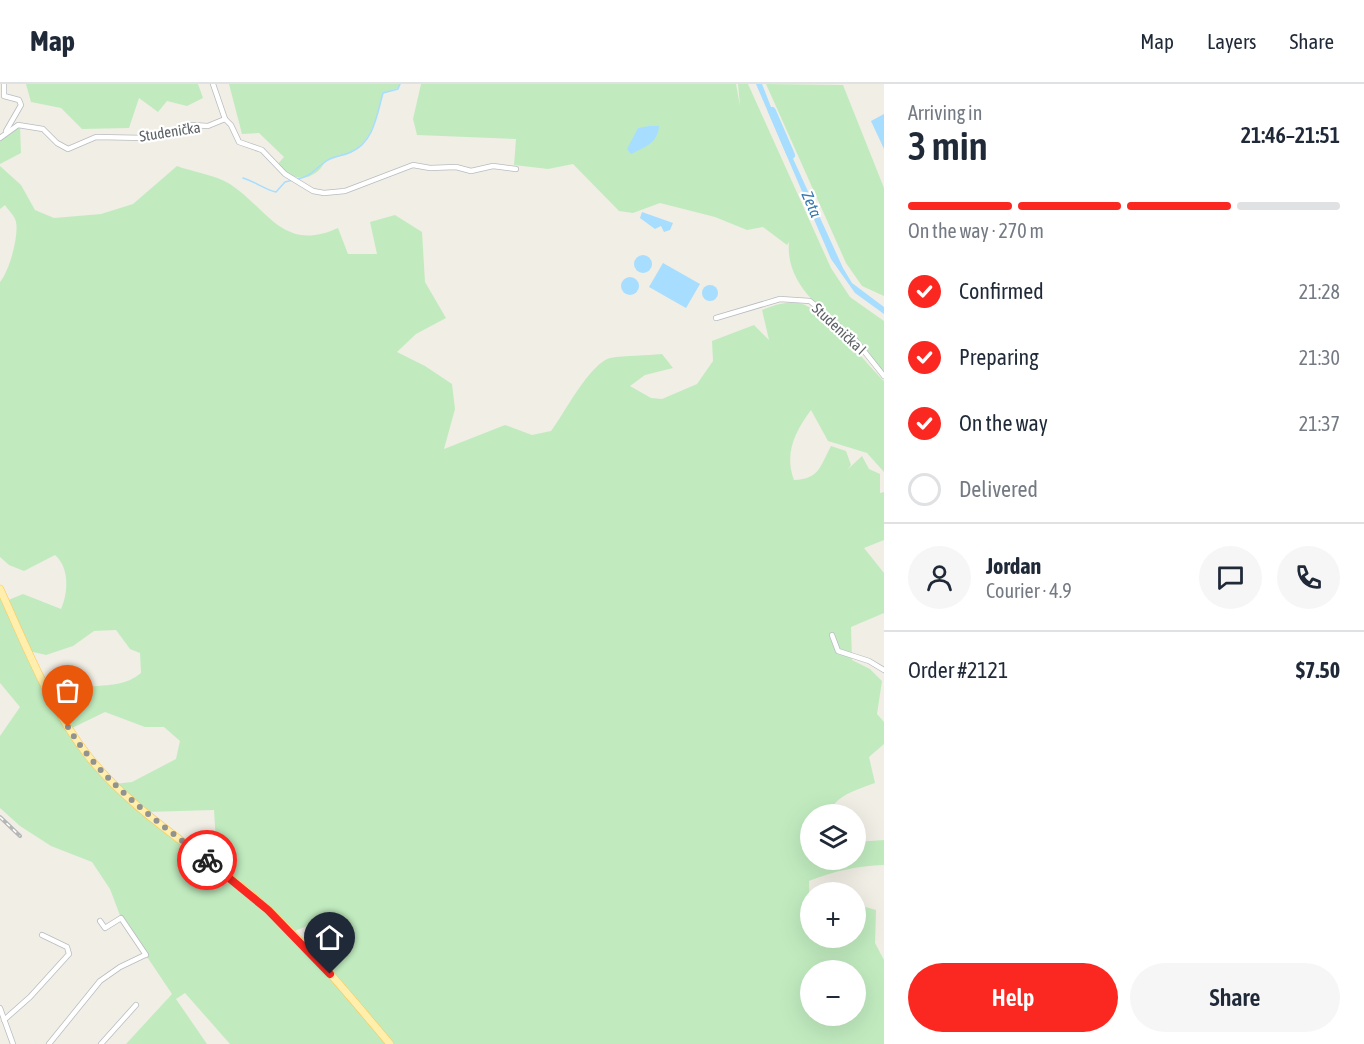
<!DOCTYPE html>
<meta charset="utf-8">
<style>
body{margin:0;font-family:"Asap Condensed",sans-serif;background:#f6f6f7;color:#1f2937;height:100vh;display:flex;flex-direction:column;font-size:22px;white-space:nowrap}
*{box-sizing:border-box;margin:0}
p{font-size:20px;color:#747a83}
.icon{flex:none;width:33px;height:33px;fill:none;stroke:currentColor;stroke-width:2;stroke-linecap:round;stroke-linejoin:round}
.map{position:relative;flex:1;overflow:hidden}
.panel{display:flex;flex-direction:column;background:#fff;width:480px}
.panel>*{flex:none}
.tools{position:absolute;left:800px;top:720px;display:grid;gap:12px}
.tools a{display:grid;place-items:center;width:66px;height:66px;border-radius:50%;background:#fff;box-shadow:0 6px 24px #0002;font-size:30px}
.pin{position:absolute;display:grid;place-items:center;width:51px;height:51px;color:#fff;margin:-62px -26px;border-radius:50% 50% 50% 0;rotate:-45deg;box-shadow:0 0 6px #0007}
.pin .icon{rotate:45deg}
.courier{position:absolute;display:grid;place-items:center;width:60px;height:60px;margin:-30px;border:4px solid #fb2821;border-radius:50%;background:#fff;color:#222;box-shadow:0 2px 8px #0007}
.summary em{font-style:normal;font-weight:600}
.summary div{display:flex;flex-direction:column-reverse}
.summary{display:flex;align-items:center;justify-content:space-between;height:102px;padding:0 24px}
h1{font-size:39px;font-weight:600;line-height:45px}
.bar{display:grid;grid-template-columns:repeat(4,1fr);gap:9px 6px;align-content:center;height:72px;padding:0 24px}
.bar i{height:8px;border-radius:4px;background:#e0e1e3}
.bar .selected{background:#fb2821}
.bar p{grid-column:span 4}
.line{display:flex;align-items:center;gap:15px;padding:0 24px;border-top:2px solid #e0e1e3}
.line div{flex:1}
.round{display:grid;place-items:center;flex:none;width:63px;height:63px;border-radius:32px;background:#f6f6f7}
ol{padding:0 24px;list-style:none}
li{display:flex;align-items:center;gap:18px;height:66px}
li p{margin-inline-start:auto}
li .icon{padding:6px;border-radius:50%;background:#fb2821;color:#fff;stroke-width:4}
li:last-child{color:#747a83}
li i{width:33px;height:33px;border:3px solid #e0e1e3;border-radius:50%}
.button{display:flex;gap:12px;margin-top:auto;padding:12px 24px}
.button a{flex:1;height:69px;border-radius:36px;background:#fb2821;color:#fff;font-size:24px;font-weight:600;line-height:69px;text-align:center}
.button a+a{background:#f6f6f7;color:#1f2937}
header{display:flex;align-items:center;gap:36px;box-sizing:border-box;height:84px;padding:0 30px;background:#fff;border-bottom:2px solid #e0e1e3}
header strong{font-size:28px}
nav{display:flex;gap:33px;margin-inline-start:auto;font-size:21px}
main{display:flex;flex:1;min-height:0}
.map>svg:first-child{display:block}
.green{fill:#c1ebbf;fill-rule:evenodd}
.water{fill:#a7ddff}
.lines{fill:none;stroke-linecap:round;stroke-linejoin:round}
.stream{stroke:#a7ddff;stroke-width:1.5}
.river{stroke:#a7ddff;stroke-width:8}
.minor-casing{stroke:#b8bcc0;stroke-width:6}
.primary-casing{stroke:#ffc650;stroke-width:8}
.minor{stroke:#fff;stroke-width:4.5}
.primary{stroke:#ffeeac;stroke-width:7}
.rail-casing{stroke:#b5b6b7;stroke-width:4}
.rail{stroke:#fff;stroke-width:1.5;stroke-dasharray:4.5;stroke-linecap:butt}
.done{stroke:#919393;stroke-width:6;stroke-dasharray:0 10.8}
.route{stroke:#fb2821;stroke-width:8}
.labels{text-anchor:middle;stroke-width:4.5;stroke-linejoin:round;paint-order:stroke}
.street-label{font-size:15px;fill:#5d6267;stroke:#fff}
.water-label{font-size:16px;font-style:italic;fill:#3679b3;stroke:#fff}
</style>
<header>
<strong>Map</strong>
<nav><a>Map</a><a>Layers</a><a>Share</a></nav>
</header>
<main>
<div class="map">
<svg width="884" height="960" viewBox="0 0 884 960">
<rect width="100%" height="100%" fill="#f1eee5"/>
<g class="green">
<path d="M26 0H198L203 14 187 22 167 17 158 28 139 14 129 44 82 45 61 24 31 18Z"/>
<path d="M229 0H400L398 4 383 9C377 31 374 52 354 67 347 72 335 72 327 77 323 79 322 84 318 87 302 100 290 92 276 82L284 73 259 49 242 50Z"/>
<path d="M421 0H736L740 22 738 0H748L831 184 850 213 884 237V292C874 280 865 266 854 256 826 228 785 202 789 158L787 161 763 143 747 146 715 133 660 119 633 129 619 127 573 80 548 85 514 81 516 55 417 51 413 35Z"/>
<path d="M766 0 843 1 884 104V212L862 202 846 179Z"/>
<path d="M20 42 21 69 0 80V54Z"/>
<path d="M0 82 21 101 35 126 54 134 101 130 133 120 177 82C193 88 216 91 230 100 269 126 283 169 338 144L348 170H377L370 138 395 131 422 148 425 198 446 234 416 250 397 268 425 282 452 300 455 325 444 365 505 341 532 351 551 347C564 330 590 279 610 274 626 271 645 272 662 270L673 284 645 291 630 302 651 314 662 315 697 300 713 277 712 257 754 241 769 256 762 226C775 221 788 216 802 220 822 225 868 281 884 297V388L867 369 828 357 811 326C795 348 784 369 794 396 820 395 820 382 831 362L846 367 851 381 847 386 862 372 869 385 880 390V409L884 408V456L864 464 884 489V529L851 543 852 576 870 585 882 597 877 630 884 638V660L869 673 875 699C856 706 836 711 828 730H810V743L806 746 803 761 810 764V776H855V758L884 756V781C857 782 834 787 809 797L810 854H855V820L876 826 875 859 884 876V960H230L185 909 176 915 207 960H126L172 910 121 834 110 805 92 778 51 762 20 742 0 724V652L20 623 0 599V505L6 517 23 510 61 525C68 509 70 484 55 471L24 487 9 481 0 473V198C9 188 19 152 16 138 15 132 8 126 5 121L0 125ZM116 546 130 565 140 569 141 589C112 613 81 588 57 624L29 567 46 571 73 562 94 547ZM105 628 145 643H164L180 657 176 675 132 698 114 700 70 645ZM214 726 216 759H199L193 766 146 728ZM335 831 344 857 322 881 292 848ZM810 886H855V932H810Z"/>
</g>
<g class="water">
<path d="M756 0H762L780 46 843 184 852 199 884 223V230L855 209 831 175Z"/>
<path d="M884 30V65L871 37Z"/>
<path d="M649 42H659C658 59 645 63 631 70L627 65 638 44Z"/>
<path d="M642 128 673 139 670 146 664 148 661 142 655 145 640 134Z"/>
<circle cx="643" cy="180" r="9"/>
<path d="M663 179 700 200 686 224 649 203Z"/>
<circle cx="630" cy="202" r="9"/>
<circle cx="710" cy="209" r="8"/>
</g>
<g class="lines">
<g class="stream">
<path d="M243 94C256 98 264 105 276 108L285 98 293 96"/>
<path d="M298 95C311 92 315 85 325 78 332 72 343 72 351 68 374 58 377 30 383 9L398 5 400 0"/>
</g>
<path class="river" d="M772 27 791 71"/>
<defs>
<g id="minor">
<path d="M4 0V12L19 16 21 21 6 47"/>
<path d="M213 0 225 35"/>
<path d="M0 54 18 41 43 45 57 59 68 65 96 53 146 54 192 41 208 42 225 35 231 41 239 58 262 66 285 90 313 107 324 109 345 107 413 81 430 84 456 83 471 87 493 82 516 85"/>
<path d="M716 234 780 215 810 217 856 257 884 292"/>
<path d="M832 551 838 567 869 577 884 586"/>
<path d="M100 837 105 844 121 834 146 871"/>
<path d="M0 924 13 960"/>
<path d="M4 936 30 913 69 870 67 863 42 851"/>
<path d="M49 960 100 897 120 883 145 871"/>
<path d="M101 960 136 921"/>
</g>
<path id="primary" d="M0 505C26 562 50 624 89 673 135 730 200 767 255 814 305 857 347 909 390 960"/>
</defs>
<use href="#minor" class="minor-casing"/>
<use href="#primary" class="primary-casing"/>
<use href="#minor" class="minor"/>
<use href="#primary" class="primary"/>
<defs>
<path id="rail" d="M0 733 20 752"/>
</defs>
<use href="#rail" class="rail-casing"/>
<use href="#rail" class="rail"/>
</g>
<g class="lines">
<path class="done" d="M68 643C102 699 156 736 207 776"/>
<path class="route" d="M207 776 268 826 330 890"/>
</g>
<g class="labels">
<g class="street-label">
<text transform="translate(170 48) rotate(-9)" y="5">Studenička</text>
<text transform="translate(839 245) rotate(43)" y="5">Studenička I</text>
</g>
<g class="water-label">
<text transform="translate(812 120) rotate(67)" y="6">Zeta</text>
</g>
</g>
</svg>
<div class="tools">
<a><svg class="icon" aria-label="layers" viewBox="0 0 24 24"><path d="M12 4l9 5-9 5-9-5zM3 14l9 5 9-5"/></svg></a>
<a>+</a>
<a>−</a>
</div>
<div class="pin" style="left:68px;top:643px;background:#ea580c"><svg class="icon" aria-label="bag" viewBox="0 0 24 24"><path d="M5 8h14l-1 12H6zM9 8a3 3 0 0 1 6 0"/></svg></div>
<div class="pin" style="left:330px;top:890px;background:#1f2937"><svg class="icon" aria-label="home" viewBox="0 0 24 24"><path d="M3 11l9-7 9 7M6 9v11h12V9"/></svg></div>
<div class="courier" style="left:207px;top:776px"><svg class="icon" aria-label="bike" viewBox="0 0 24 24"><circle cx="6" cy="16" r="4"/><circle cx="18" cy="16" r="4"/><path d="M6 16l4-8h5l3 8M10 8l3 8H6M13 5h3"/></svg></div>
</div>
<section class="panel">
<div class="summary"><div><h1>3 min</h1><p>Arriving in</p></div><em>21:46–21:51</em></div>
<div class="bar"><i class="selected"></i><i class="selected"></i><i class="selected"></i><i></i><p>On the way · 270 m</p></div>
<ol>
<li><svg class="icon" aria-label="check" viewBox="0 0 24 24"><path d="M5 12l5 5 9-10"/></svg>Confirmed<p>21:28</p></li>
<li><svg class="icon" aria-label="check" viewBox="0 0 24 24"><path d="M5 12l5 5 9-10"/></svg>Preparing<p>21:30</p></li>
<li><svg class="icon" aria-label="check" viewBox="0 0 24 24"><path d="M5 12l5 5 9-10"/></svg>On the way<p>21:37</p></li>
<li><i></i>Delivered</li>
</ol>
<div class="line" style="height:108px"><a class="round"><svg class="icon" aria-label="person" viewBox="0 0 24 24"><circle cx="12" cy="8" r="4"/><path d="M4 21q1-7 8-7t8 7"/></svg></a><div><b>Jordan</b><p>Courier · 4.9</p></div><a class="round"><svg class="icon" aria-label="chat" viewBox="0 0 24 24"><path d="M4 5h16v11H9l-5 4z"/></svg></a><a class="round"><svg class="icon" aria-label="phone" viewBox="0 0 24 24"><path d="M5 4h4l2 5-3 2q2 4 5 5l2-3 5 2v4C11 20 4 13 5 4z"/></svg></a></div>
<div class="line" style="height:78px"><div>Order #2121</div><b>$7.50</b></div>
<div class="button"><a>Help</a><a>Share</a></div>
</section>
</main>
